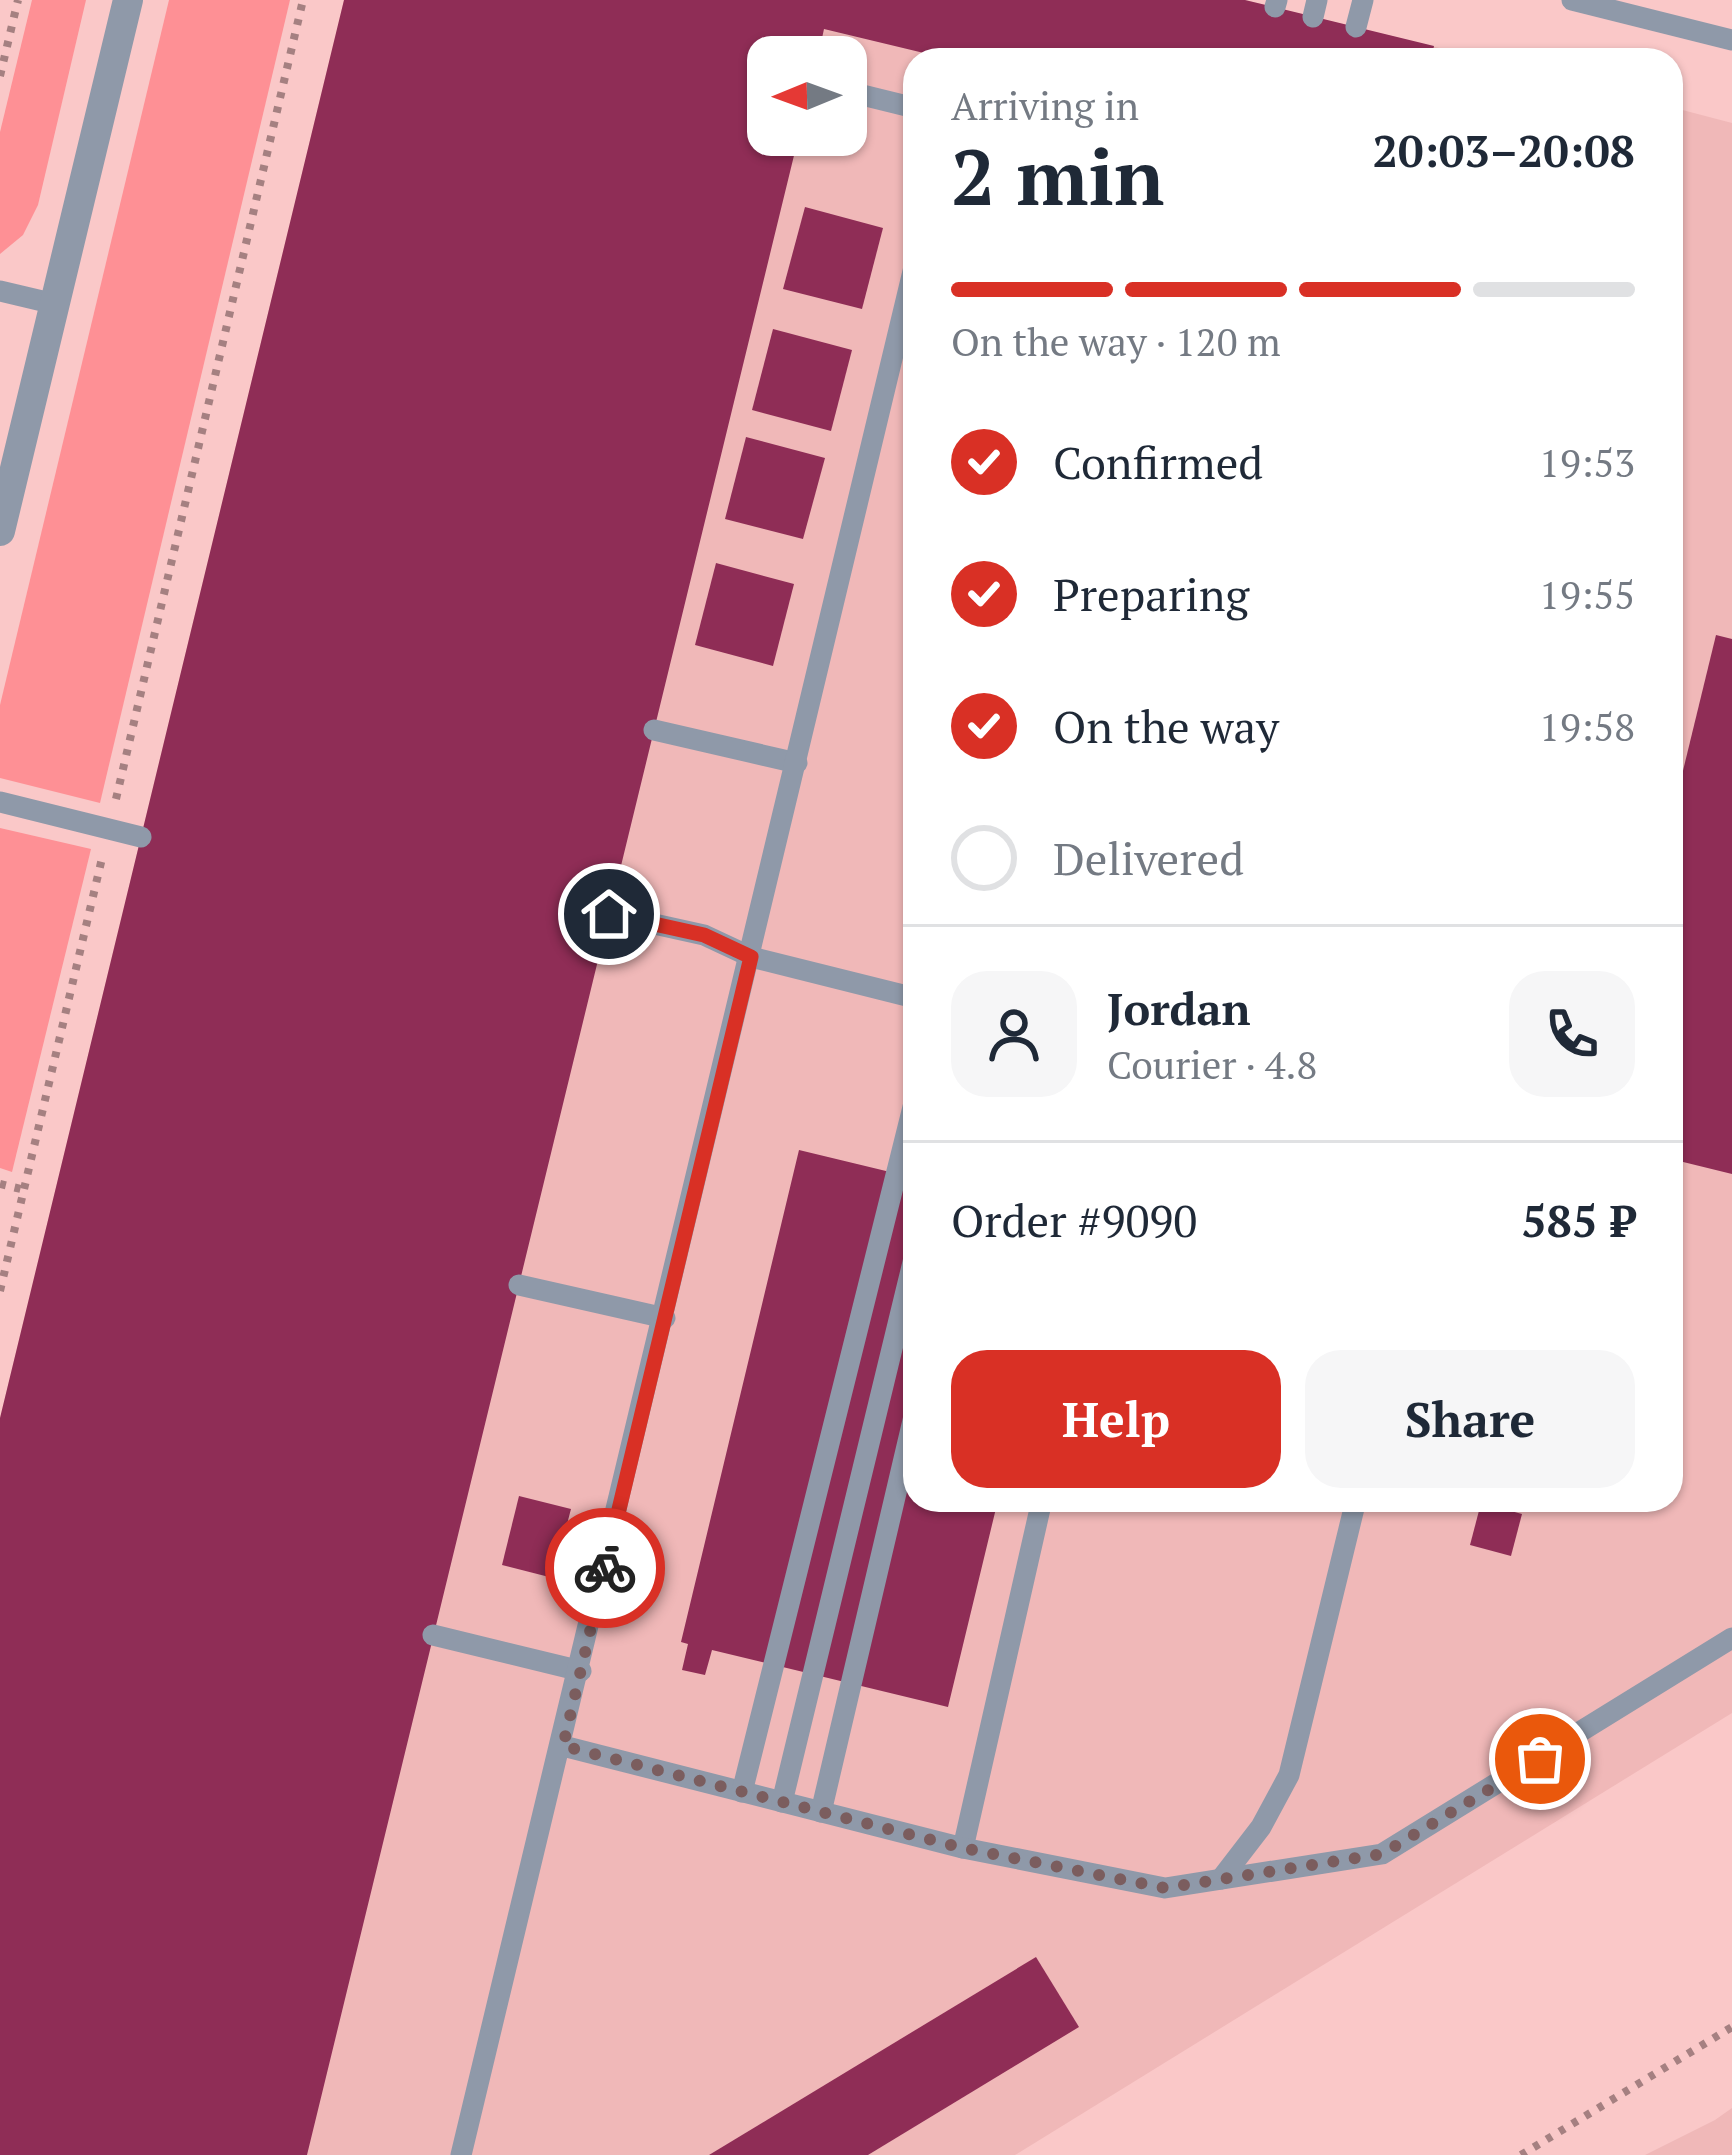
<!DOCTYPE html>
<meta charset="utf-8">
<style>
body{margin:0;font-family:"PT Serif",serif;background:#f6f6f7;color:#1f2937;height:100vh;display:flex;flex-direction:column;font-size:45px;white-space:nowrap}
*{box-sizing:border-box;margin:0}
p{font-size:39px;color:#747a83}
.icon{flex:none;width:66px;height:66px;fill:none;stroke:currentColor;stroke-width:2;stroke-linecap:round;stroke-linejoin:round}
.map{position:relative;flex:1;overflow:hidden}
.details{position:absolute;left:903px;top:48px;width:780px;height:1464px;display:flex;flex-direction:column;background:#fff;border-radius:36px;box-shadow:0 3px 9px #0004}
.details>*{flex:none}
.needle{width:78px;rotate:269deg}
.tools{position:absolute;left:747px;top:36px;display:grid;gap:24px}
.tools a{display:grid;place-items:center;width:120px;height:120px;border-radius:24px;background:#fff;box-shadow:0 3px 9px #0004;font-size:60px}
.pin{position:absolute;display:grid;place-items:center;width:102px;height:102px;color:#fff;margin:-51px;border:6px solid #fff;border-radius:50%;box-shadow:0 3px 12px #0007}
.courier{position:absolute;display:grid;place-items:center;width:120px;height:120px;margin:-60px;border:9px solid #d93025;border-radius:50%;background:#fff;color:#222;box-shadow:0 3px 15px #0007}
.headline em{font-style:normal;font-weight:700}
.headline div{display:flex;flex-direction:column-reverse}
.headline{display:flex;align-items:center;justify-content:space-between;height:204px;padding:0 48px}
h1{font-size:78px;font-weight:700;line-height:90px}
.bar{display:grid;grid-template-columns:repeat(4,1fr);gap:18px 12px;align-content:center;height:144px;padding:0 48px}
.bar i{height:15px;border-radius:9px;background:#e0e1e3}
.bar .on{background:#d93025}
.bar p{grid-column:span 4}
.line{display:flex;align-items:center;gap:30px;padding:0 48px;border-top:3px solid #e0e1e3}
.line div{flex:1}
.round{display:grid;place-items:center;flex:none;width:126px;height:126px;border-radius:36px;background:#f6f6f7}
ol{padding:0 48px;list-style:none}
li{display:flex;align-items:center;gap:36px;height:132px}
li p{margin-inline-start:auto}
li .icon{padding:12px;border-radius:50%;background:#d93025;color:#fff;stroke-width:4}
li:last-child{color:#747a83}
li i{width:66px;height:66px;border:6px solid #e0e1e3;border-radius:50%}
.action{display:flex;gap:24px;margin-top:auto;padding:24px 48px}
.action a{flex:1;height:138px;border-radius:36px;background:#d93025;color:#fff;font-size:48px;font-weight:700;line-height:138px;text-align:center}
.action a+a{background:#f6f6f7;color:#1f2937}
.map>svg:first-child{display:block}
.built{fill:#f0b8b8;fill-rule:evenodd}
.green{fill:#fe9095}
.building{fill:#8f2d56}
.lines{fill:none;stroke-linecap:round;stroke-linejoin:round}
.path{stroke:#a58081;stroke-width:8;stroke-dasharray:6 9;stroke-linecap:butt}
.service{stroke:#8f99a9;stroke-width:21}
.tertiary{stroke:#8f99a9;stroke-width:30}
.done{stroke:#7b5d5e;stroke-width:12;stroke-dasharray:0 21.6}
.route{stroke:#d93025;stroke-width:15}
</style>
<div class="map">
<svg width="1732" height="2155" viewBox="0 0 1732 2155">
<rect width="100%" height="100%" fill="#fac8c8"/>
<g class="built">
<path d="M344 0H1245L1488 60H915V1500H1671V107L1732 123V1713L1015 2155H0V1418ZM768 57H846V135H768Z"/>
<path d="M1732 2108V2155H1645L1715 2120Z"/>
</g>
<g class="green">
<path d="M32 0H86L38 205 23 235 0 254V132Z"/>
<path d="M169 0H290L100 803 0 778V705Z"/>
<path d="M0 828 91 849 12 1172 0 1168Z"/>
</g>
<g class="building">
<path d="M344 0H1245L1434 46 1431 60H953L824 29 818 57H768V135H799L307 2155H0V1418Z"/>
<path d="M805 207 883 228 862 309 783 289Z"/>
<path d="M773 329 852 350 831 431 752 410Z"/>
<path d="M746 437 825 458 803 539 725 519Z"/>
<path d="M716 563 794 584 773 666 695 645Z"/>
<path d="M1716 635 1732 639V1174L1671 1159V820Z"/>
<path d="M799 1150 915 1178V1500H998L948 1707 712 1650 705 1675 682 1670 688 1644 681 1642Z"/>
<path d="M519 1496 571 1509 553 1578 502 1565Z"/>
<path d="M1481 1503 1522 1514 1511 1556 1470 1545Z"/>
<path d="M1036 1957 1079 2027 868 2155H709Z"/>
</g>
<g class="lines">
<g class="path">
<path d="M0 76 18 0"/>
<path d="M116 799 303 0"/>
<path d="M0 1184 25 1190"/>
<path d="M0 1291 103 854"/>
<path d="M1521 2155 1732 2027"/>
</g>
<g class="service">
<path d="M1572 0 1732 40"/>
<path d="M1275 7 1277 0"/>
<path d="M1313 17 1317 0"/>
<path d="M1356 27 1363 0"/>
<path d="M846 91 915 108"/>
<path d="M0 291 55 304"/>
<path d="M654 730 797 763"/>
<path d="M0 802 141 837"/>
<path d="M609 914 704 935 751 957 915 998"/>
<path d="M519 1285 665 1318"/>
<path d="M433 1635 581 1671"/>
<path d="M563 1746 963 1848 1042 1500"/>
<path d="M742 1792 915 1099"/>
<path d="M782 1802 915 1254"/>
<path d="M821 1812 915 1412"/>
<path d="M963 1848 1165 1888 1382 1854 1732 1638"/>
<path d="M1221 1879 1261 1827 1289 1775 1356 1500"/>
<path d="M461 2155 915 263"/>
</g>
<path class="tertiary" d="M0 531 128 0"/>
</g>
<g class="lines">
<path class="done" d="M605 1568 563 1746 963 1848 1165 1888 1382 1854 1540 1759"/>
<path class="route" d="M605 1568 751 957 704 935 609 914"/>
</g>
</svg>
<div class="tools">
<a><svg class="needle" viewBox="-14 -14 28 28"><path d="M0-13l5 13h-10z" fill="#e53935"/><path d="M0 13l5-13h-10z" fill="#747a83"/></svg></a>
</div>
<div class="pin" style="left:1540px;top:1759px;background:#ea580c"><svg class="icon" aria-label="bag" viewBox="0 0 24 24"><path d="M5 8h14l-1 12H6zM9 8a3 3 0 0 1 6 0"/></svg></div>
<div class="pin" style="left:609px;top:914px;background:#1f2937"><svg class="icon" aria-label="home" viewBox="0 0 24 24"><path d="M3 11l9-7 9 7M6 9v11h12V9"/></svg></div>
<div class="courier" style="left:605px;top:1568px"><svg class="icon" aria-label="bike" viewBox="0 0 24 24"><circle cx="6" cy="16" r="4"/><circle cx="18" cy="16" r="4"/><path d="M6 16l4-8h5l3 8M10 8l3 8H6M13 5h3"/></svg></div>
<section class="details">
<div class="headline"><div><h1>2 min</h1><p>Arriving in</p></div><em>20:03–20:08</em></div>
<div class="bar"><i class="on"></i><i class="on"></i><i class="on"></i><i></i><p>On the way · 120 m</p></div>
<ol>
<li><svg class="icon" aria-label="check" viewBox="0 0 24 24"><path d="M5 12l5 5 9-10"/></svg>Confirmed<p>19:53</p></li>
<li><svg class="icon" aria-label="check" viewBox="0 0 24 24"><path d="M5 12l5 5 9-10"/></svg>Preparing<p>19:55</p></li>
<li><svg class="icon" aria-label="check" viewBox="0 0 24 24"><path d="M5 12l5 5 9-10"/></svg>On the way<p>19:58</p></li>
<li><i></i>Delivered</li>
</ol>
<div class="line" style="height:216px"><a class="round"><svg class="icon" aria-label="person" viewBox="0 0 24 24"><circle cx="12" cy="8" r="4"/><path d="M4 21q1-7 8-7t8 7"/></svg></a><div><b>Jordan</b><p>Courier · 4.8</p></div><a class="round"><svg class="icon" aria-label="phone" viewBox="0 0 24 24"><path d="M5 4h4l2 5-3 2q2 4 5 5l2-3 5 2v4C11 20 4 13 5 4z"/></svg></a></div>
<div class="line" style="height:156px"><div>Order #9090</div><b>585 ₽</b></div>
<div class="action"><a>Help</a><a>Share</a></div>
</section>
</div>
